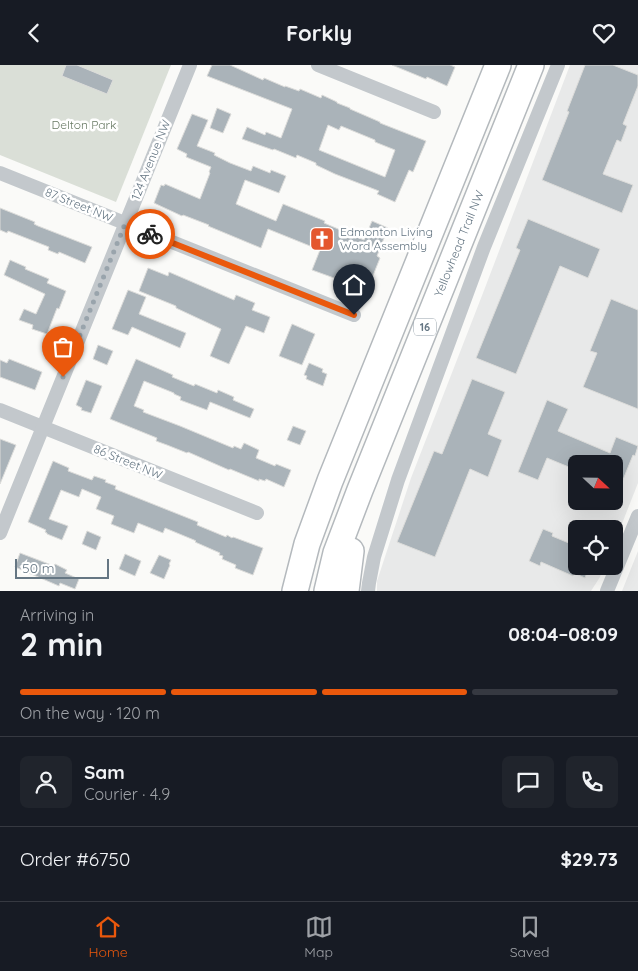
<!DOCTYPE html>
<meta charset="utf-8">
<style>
body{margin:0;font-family:Quicksand,sans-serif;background:#20242c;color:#f1f3f6;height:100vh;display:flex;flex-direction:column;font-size:19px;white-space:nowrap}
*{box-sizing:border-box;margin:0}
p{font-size:16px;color:#9ea1a6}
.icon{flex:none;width:28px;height:28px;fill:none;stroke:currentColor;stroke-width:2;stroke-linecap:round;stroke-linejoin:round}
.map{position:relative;height:526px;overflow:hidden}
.sheet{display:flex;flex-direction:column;background:#171b24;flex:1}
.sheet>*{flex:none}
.needle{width:32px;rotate:112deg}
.buttons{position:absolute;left:568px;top:390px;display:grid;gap:10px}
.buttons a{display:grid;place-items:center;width:55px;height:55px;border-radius:8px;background:#171b24;box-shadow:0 5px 20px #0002;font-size:25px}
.scale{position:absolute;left:15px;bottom:12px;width:94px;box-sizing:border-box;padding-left:5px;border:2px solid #657683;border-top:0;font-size:14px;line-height:18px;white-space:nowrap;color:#657683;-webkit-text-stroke:4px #fff;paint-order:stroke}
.pin{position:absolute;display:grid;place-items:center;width:42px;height:42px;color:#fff;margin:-51px -21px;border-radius:50% 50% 50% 0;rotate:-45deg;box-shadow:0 0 5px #0007}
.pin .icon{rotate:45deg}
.courier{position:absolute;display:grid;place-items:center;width:50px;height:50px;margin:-25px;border:4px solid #ea580c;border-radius:50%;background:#fff;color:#222;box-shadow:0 1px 6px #0007}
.head em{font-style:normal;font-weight:800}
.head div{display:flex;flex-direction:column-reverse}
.head{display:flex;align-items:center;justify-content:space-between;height:85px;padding:0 20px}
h1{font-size:32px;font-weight:800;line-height:38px}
.bar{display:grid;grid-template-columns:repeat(4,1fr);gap:8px 5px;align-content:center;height:60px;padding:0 20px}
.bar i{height:6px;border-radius:4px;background:#363941}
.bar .current{background:#ea580c}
.bar p{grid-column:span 4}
.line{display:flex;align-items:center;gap:12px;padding:0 20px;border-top:1px solid #363941}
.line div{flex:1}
.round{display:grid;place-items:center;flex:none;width:52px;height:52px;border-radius:8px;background:#20242c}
header{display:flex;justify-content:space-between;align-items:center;height:65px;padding:0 20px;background:#171b24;font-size:22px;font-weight:800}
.tabs{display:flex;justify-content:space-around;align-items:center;height:70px;border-top:1px solid #363941;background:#171b24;font-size:14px;color:#9ea1a6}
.tabs a{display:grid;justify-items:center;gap:2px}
.tabs .current{color:#ea580c}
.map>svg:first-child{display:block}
.built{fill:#e8e9e9;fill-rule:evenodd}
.green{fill:#dadfd7}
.building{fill:#aab3b9;stroke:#dcdcda;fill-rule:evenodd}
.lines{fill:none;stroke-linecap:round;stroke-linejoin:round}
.motorway-casing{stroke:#b4b9bd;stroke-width:28}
.minor{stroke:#c3c8cc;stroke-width:14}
.motorway{stroke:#fff;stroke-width:25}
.done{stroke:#99a4ac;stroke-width:5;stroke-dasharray:0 9}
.route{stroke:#ea580c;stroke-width:6}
.labels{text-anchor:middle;stroke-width:5;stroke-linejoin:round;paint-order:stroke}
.shield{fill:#fff;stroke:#939fa8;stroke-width:1}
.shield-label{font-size:11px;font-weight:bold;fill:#657683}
.park-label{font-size:12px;fill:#687a64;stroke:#fff}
.street-label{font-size:12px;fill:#657683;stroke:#fff}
.poi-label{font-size:12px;fill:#657683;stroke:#fff;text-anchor:start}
</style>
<header><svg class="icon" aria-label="back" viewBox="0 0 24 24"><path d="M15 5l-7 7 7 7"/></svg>Forkly<svg class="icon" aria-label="heart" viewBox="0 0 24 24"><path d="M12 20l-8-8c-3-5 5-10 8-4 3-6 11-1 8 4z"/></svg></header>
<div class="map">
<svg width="638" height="526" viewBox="0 0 638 526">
<rect width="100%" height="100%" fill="#fafaf8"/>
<g class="built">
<path d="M570 0H638V418L614 479V464H576V501H604L600 512 591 526H377V516L411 413 483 228ZM576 399H614V436H576Z"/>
<path d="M638 486V526H622Z"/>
</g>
<path class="green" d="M0 0H171L116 137 0 90Z"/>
<g class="building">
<path d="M66 0H77L113 15 107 29 62 11Z"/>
<path d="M212 0H230L263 15 264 13 285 22V21L299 26 300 24 321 33 322 30 337 37V38L350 43V44L380 57V58L426 76 413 107 409 105 395 137 377 129 379 126 335 109 316 100V98L297 90 296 93 274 84 273 85 242 74 247 62 265 70 266 67 281 73 292 44 207 11ZM328 60 339 65 341 61 375 75V77L395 85 385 112 319 85Z"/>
<path d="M392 0H450L455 2 447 21 427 12 426 14Z"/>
<path d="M585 0H613L638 10V21L623 59 627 61 621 77 617 75 603 109 633 120 622 148 542 115 569 47 567 46Z"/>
<path d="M217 43 231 49 223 68 210 63Z"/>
<path d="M192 49 208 55 197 81 215 88 214 90 230 98 251 106 253 101 270 108 271 105 286 111 279 128 245 115 236 139 276 156 283 139 325 156 324 158 364 175 372 156 388 163 377 191 380 193 368 223 336 210 334 213 312 205 320 185 268 164 261 183 208 161 209 160 183 150 182 151 154 138 161 120 164 121 165 119 200 134 210 108 209 107 211 102 186 92 187 89 177 84Z"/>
<path d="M0 143 35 157 34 159 38 161 92 182 85 198 59 187 58 189 48 185 49 182 8 166 7 168 0 165Z"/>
<path d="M528 154 600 184 588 213 560 201 516 309 476 293 520 185 516 183Z"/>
<path d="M10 195 26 202 25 204 49 214 47 218 66 226 59 244 57 243 47 269 32 264 33 260 19 255 24 244 36 249 45 229 4 210Z"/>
<path d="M148 203 168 211 169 207 234 235 236 230 255 238 252 245 270 252 264 268 246 261 229 299 210 291 221 264 176 243V241L139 226Z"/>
<path d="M128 225 146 232 139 249 186 268 180 283 132 262 128 270 112 264Z"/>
<path d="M611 234 638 245V344L583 322 597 288 590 286Z"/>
<path d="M292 259 315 269 302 300 279 291Z"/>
<path d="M98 280 113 286 107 300 93 294Z"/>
<path d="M9 294 42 307 35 325 0 312V295L7 298Z"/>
<path d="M136 294 173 310 172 312 194 321 195 319 217 328 218 325 234 332 233 335 254 344 250 353 210 337 207 345 180 335 181 332 174 329V328L144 316 134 341 144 345 143 347 180 361 233 383 234 381 241 384 244 378 259 385 256 393 275 401 276 399 291 405 284 422 266 414 265 416 259 414V416L230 404 229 405 188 387 187 388 167 380 156 376 157 373 110 354Z"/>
<path d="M309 298 323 304 322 307 327 309 323 321 306 314 307 311 304 310Z"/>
<path d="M472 314 505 327 488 369 502 375 488 412 470 404 435 492 397 477 434 386 442 389Z"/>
<path d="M86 315 102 321 91 348 81 345 82 343 76 340Z"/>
<path d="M547 335 568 344 558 366 610 388 616 372 638 381 635 391 633 390 614 437V399H576V405L547 393 538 415 518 407Z"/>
<path d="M293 361 306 366 300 380 287 375Z"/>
<path d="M0 374 16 380 0 419Z"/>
<path d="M53 396 69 403 68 406 92 415 94 411 106 415 105 417 116 421 115 424 198 457 197 460 226 472 227 470 232 473 233 472 263 483 253 510 235 503 236 500 222 494 223 491 219 490 220 488 195 477 196 476 194 475 165 463 163 468 138 458 134 468 111 459 114 451 96 444 101 432 82 424 79 432 61 425 49 454 68 461 62 475 47 469V468L45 467 46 465 28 457Z"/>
<path d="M543 464 553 468 552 471 576 481V501H589L585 513 574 508 573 511 541 497 540 501 529 496Z"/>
<path d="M87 466 101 472 96 485 82 479Z"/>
<path d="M20 488 54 501 55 499 67 505 65 508 79 514 75 524 60 518 59 521 15 502Z"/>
<path d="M125 489 141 496 135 511 119 504Z"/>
<path d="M159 490 171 495 169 499 170 500 164 514 150 508Z"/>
</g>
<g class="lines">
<defs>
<g id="motorway">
<path d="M295 526 307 479 330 416 498 0"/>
<path id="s1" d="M327 526 336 488 360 425 531 0"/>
<path d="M346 526 351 486"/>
</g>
</defs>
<use href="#motorway" class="motorway-casing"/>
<g class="minor">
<path d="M318 0 434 47"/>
<path d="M0 108 354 250"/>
<path d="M0 345 257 448"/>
<path d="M0 468 190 0"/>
<path d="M368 526 369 518 374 492 398 415 484 182 558 0"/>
<path d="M607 526 638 451"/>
</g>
<use href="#motorway" class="motorway"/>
</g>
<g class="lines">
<path class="done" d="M63 312 125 159 150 169"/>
<path class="route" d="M150 169 354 250"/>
</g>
<defs>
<symbol id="church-square" viewBox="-11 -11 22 22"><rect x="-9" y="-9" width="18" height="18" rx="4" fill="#e4572e" stroke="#fff"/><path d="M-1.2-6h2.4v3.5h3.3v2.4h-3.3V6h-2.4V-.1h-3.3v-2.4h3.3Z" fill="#fff"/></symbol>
</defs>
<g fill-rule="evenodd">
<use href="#church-square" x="308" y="160" width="28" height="28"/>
</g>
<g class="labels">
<rect class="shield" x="414" y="253.5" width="22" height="17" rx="4"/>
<g class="shield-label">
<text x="425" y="266">16</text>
</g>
<g class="park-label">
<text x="84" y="64">Delton Park</text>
</g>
<g class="street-label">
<text transform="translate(151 95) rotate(-68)" y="4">124 Avenue NW</text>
<text transform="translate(79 140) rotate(22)" y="4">87 Street NW</text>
<text dy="4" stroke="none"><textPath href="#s1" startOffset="372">Yellowhead Trail NW</textPath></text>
<text transform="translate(128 397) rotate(22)" y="4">86 Street NW</text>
</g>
<g class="poi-label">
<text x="340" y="171">Edmonton Living<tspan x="340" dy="14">Word Assembly</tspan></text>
</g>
</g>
</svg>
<div class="buttons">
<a><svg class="needle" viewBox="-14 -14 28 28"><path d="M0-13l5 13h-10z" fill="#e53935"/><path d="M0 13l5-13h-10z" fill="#9ea1a6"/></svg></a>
<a><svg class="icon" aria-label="locate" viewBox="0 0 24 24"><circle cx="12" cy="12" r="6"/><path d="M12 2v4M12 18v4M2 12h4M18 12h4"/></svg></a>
</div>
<div class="scale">50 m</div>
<div class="pin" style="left:63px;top:312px;background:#ea580c"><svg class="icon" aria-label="bag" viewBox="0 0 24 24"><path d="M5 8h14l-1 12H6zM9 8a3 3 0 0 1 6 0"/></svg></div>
<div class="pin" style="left:354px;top:250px;background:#1f2937"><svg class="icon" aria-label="home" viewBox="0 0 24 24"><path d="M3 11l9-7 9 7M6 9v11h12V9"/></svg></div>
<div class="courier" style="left:150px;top:169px"><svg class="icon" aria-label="bike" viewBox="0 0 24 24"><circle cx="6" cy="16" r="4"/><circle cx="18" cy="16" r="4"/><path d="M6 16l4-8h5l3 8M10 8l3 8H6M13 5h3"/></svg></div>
</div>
<section class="sheet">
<div class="head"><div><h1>2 min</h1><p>Arriving in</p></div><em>08:04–08:09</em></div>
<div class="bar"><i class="current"></i><i class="current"></i><i class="current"></i><i></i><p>On the way · 120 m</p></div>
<div class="line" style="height:90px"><a class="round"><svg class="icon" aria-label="person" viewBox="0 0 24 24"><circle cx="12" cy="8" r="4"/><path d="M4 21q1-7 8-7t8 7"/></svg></a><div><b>Sam</b><p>Courier · 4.9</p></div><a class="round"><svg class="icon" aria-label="chat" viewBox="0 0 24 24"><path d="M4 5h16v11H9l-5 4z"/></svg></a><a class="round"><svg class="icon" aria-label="phone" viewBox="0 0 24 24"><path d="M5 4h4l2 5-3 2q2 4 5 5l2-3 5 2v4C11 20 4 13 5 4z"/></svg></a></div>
<div class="line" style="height:65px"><div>Order #6750</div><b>$29.73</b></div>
</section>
<nav class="tabs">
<a class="current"><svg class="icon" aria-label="home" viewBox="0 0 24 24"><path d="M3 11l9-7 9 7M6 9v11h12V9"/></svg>Home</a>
<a><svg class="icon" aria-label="map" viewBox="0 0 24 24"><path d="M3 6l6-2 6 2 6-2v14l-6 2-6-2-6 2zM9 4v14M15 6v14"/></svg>Map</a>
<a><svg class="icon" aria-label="saved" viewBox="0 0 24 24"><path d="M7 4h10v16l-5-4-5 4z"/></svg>Saved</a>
</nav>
